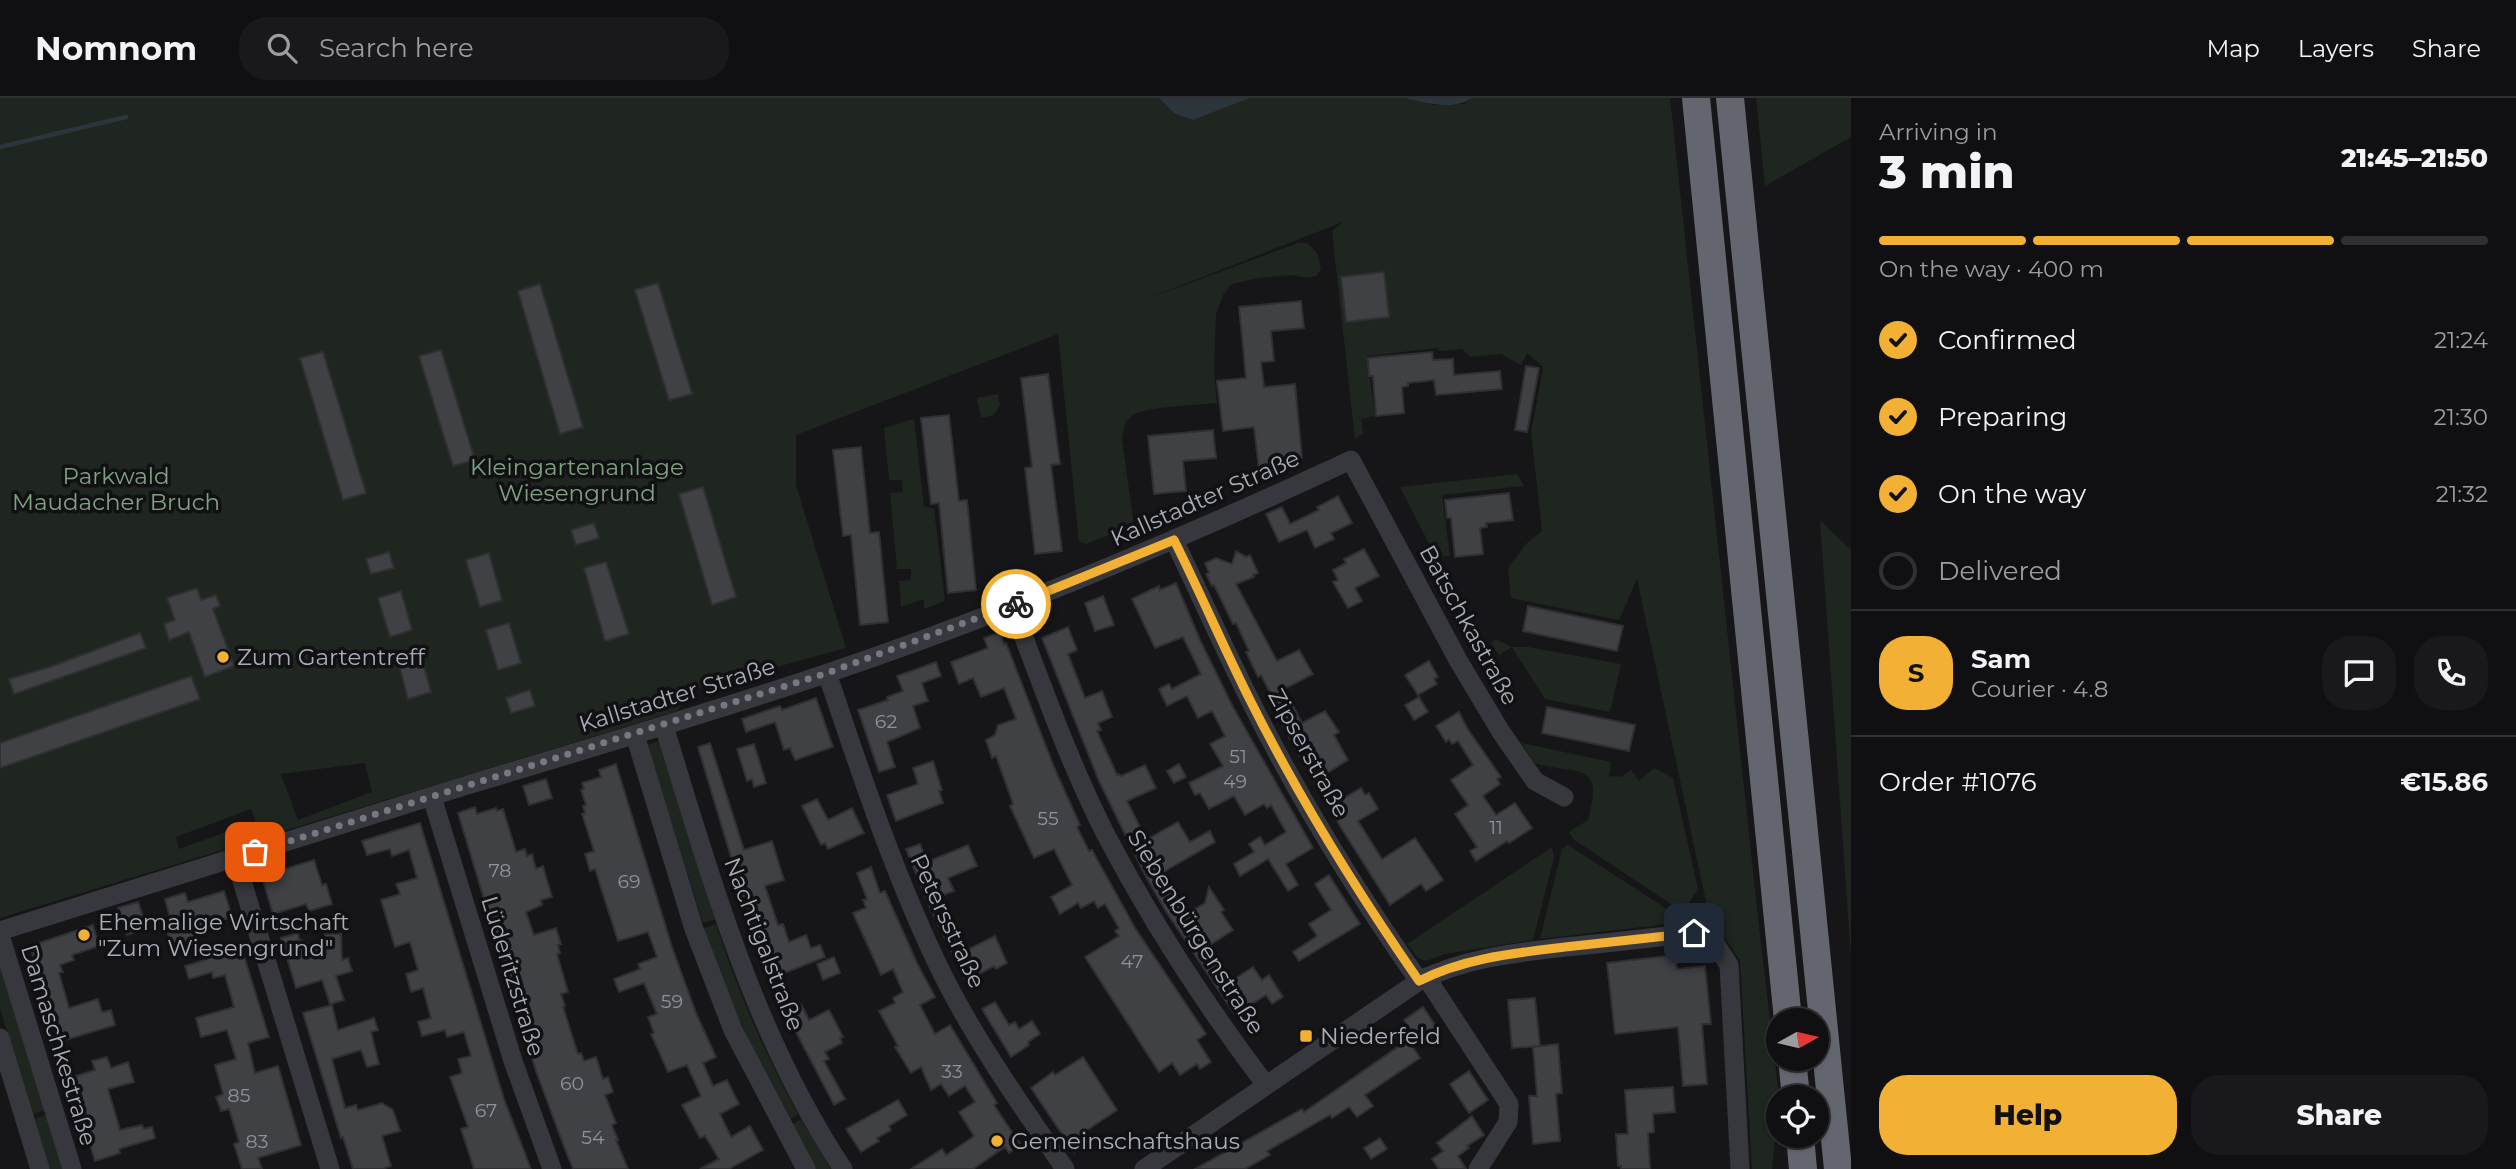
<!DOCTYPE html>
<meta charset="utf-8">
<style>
body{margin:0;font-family:Montserrat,sans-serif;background:#19191b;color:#f1f3f6;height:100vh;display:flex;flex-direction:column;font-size:26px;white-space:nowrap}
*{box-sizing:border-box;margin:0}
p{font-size:23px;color:#9c9d9f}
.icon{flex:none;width:38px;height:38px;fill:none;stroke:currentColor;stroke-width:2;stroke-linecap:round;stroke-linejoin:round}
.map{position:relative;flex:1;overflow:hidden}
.details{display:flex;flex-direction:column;background:#101012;width:665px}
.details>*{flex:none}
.needle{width:46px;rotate:82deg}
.tools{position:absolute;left:1766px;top:910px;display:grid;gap:14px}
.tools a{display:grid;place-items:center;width:63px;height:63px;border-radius:50%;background:#101012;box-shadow:0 2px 5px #0004,0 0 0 2px #303032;font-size:35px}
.pin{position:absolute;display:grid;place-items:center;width:60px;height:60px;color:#fff;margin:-30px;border-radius:14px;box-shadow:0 4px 10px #0006}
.courier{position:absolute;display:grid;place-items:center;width:70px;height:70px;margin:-35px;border:5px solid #f2b134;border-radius:50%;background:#fff;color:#222;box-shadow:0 2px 9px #0007}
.headline em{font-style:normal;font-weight:800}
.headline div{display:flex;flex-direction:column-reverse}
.headline{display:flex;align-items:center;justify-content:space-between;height:119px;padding:0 28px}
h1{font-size:46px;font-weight:800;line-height:52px}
.bar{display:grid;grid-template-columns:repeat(4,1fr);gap:10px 7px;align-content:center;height:84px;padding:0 28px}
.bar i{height:9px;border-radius:5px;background:#303032}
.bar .on{background:#f2b134}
.bar p{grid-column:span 4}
.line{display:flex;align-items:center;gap:18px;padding:0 28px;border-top:2px solid #303032}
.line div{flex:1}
.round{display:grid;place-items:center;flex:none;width:74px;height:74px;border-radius:28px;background:#19191b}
ol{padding:0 28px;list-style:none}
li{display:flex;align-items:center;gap:21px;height:77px}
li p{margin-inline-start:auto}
li .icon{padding:7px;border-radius:50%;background:#f2b134;color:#111;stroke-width:4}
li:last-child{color:#9c9d9f}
li i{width:38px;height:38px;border:4px solid #303032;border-radius:50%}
.action{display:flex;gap:14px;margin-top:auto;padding:14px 28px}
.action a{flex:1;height:80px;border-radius:28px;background:#f2b134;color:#111;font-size:28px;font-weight:800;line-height:80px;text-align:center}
.action a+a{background:#19191b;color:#f1f3f6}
header{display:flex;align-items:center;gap:42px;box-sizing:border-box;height:98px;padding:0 35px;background:#101012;border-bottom:2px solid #303032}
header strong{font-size:33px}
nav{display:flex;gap:38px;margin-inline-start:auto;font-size:24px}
.search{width:490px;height:63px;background:#19191b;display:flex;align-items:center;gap:18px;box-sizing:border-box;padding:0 24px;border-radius:28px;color:#9c9d9f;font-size:26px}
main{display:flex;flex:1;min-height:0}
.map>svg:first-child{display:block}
.green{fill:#1e261f;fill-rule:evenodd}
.water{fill:#2c353c}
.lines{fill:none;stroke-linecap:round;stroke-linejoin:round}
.stream{stroke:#2c353c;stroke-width:4.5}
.building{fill:#404145;stroke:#303034;stroke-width:2}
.minor{stroke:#37383d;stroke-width:19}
.highway{stroke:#63666e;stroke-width:28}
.done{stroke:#757880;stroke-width:7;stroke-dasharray:0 12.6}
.route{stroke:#f2b134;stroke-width:9}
.poi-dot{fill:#f2b134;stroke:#111113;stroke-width:2.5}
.labels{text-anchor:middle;stroke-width:7;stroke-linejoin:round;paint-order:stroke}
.number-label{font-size:19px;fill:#8e929b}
.park-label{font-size:23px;fill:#7fa381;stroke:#111113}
.street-label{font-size:23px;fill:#a8adb8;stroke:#111113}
.poi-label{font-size:23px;fill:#a8adb8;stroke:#111113;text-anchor:start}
</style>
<header>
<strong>Nomnom</strong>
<div class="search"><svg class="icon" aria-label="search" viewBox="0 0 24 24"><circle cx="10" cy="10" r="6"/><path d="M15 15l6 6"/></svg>Search here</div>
<nav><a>Map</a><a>Layers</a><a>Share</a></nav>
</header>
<main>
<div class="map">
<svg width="1851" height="1071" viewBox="0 0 1851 1071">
<rect width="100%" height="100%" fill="#161618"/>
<g class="green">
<path d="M0 0H1159L1175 16 1193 22 1250 0H1404L1434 7 1464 6 1472 0H1670L1758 820 1779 999 1772 1071H1752L1740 863 1708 813 1637 481 1619 522 1511 500 1508 470 1526 446 1542 433 1531 335 1543 269 1527 255 1521 267 1501 256 1470 259 1462 251 1439 253 1438 250 1367 258 1375 318 1361 321 1363 336 1355 341 1332 133 1343 124 1144 202 1298 145H1307L1318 156 1321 171 1316 178 1308 180 1291 177 1258 180 1232 186 1223 197 1216 216 1214 272 1217 305C1198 307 1148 308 1133 317 1124 323 1123 332 1122 342L1134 427 1086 446 1079 444 1058 236 796 337V387L846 550 692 592 677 613 0 820ZM365 665 372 694 298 722 281 676ZM251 711 256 723 179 751 176 739Z"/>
<path d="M1756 0H1851V39L1765 88Z"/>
<path d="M998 296 1000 307 994 317 981 320 977 300Z"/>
<path d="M914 321 924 409 934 410 945 503 924 511V501L901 509 899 483 911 482V471H897L890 395 903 394 902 382H889L884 330Z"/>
<path d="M1517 376 1524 388 1442 397 1450 458 1436 459 1400 389Z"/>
<path d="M1820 422 1851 452V859Z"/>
<path d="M1495 541 1512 549H1528L1621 566 1610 614 1545 601 1512 549 1499 557 1491 545Z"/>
<path d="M659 643 715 822 703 825 647 647Z"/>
<path d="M1522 645 1611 664 1609 678 1621 679 1631 672 1639 683 1654 670 1673 680 1698 791 1683 814 1573 741 1569 734 1588 722C1605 660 1576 678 1534 665Z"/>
<path d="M1568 747 1670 813 1684 824 1540 841 1562 751Z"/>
<path d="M1552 749 1554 760 1533 842 1445 856 1426 863 1418 860 1407 846Z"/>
<path d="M716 826C737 892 765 956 798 1016L787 1023C756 959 726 897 704 830Z"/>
<path d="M0 865 45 1012 32 1016 0 910Z"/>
<path d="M46 1017 63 1071H49L34 1021Z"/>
<path d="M801 1021 831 1071H815L789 1028Z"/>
</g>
<g class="water">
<path d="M1159 0H1250L1193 22 1175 16Z"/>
<path d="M1404 0H1472C1453 13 1426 5 1404 0Z"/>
</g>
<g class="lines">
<path class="stream" d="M0 49 126 19"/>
</g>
<g class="building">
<path d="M1384 174 1389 219 1346 224 1341 179Z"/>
<path d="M658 185 692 296 669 302 635 192Z"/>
<path d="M540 186 583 329 560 336 518 193Z"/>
<path d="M1301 203 1304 230 1271 233 1274 263 1261 264 1264 289 1295 286 1302 360 1272 363 1273 371 1259 372 1254 329 1223 333 1217 283 1246 280 1239 209Z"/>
<path d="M441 252 475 362 453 368 419 258Z"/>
<path d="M323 254 366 395 343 402 300 260Z"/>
<path d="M1432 254 1433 262 1453 261 1454 277 1500 273 1502 291 1436 297 1434 282 1408 285V288L1402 289 1404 315 1376 318 1373 278H1369L1368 260Z"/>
<path d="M1526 268 1539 270 1527 334 1515 332Z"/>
<path d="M1048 276 1060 366 1051 367 1062 453 1035 456 1025 370 1032 369 1021 280Z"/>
<path d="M949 317 959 403 967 402 976 492 948 495 939 405 931 406 921 320Z"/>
<path d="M1213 332 1216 360 1183 363 1186 393 1154 396 1148 338Z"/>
<path d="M861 349 870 435 879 434 888 524 860 527 851 437 843 438 833 352Z"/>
<path d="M703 389 736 499 712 507 679 396Z"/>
<path d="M1509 395 1513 422 1486 425 1487 429 1480 430 1483 456 1455 459 1451 420H1447L1445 402Z"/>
<path d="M1338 398 1352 425 1331 435 1334 441 1315 450 1307 432 1279 444 1266 416 1282 409 1290 426 1319 412 1317 409Z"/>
<path d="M594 425 599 440 576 447 571 432Z"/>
<path d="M1364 451 1379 478 1355 490 1362 503 1348 510 1333 484 1338 482 1333 472 1346 465 1344 461Z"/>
<path d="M1236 453 1246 459 1250 457 1258 475 1253 477 1254 479 1236 486 1277 563 1299 552 1313 576 1284 591 1302 625 1325 613 1339 634 1334 637 1348 662 1324 677 1339 703 1361 690 1365 697 1369 695 1378 711 1358 723 1382 761 1415 740 1443 782 1426 793 1421 786 1390 807 1340 728 1290 641 1271 605 1275 604 1261 577 1258 579 1246 554 1249 553 1236 525 1233 526 1214 487 1212 488 1206 476 1209 475 1205 465 1216 460 1232 466Z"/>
<path d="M389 454 394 470 371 476 366 461Z"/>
<path d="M489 455 502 502 480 509 466 462Z"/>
<path d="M606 464 629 536 605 543 584 470Z"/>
<path d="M1176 485 1200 542 1233 609 1313 750 1286 766 1298 787 1288 793 1268 761 1240 778 1234 766 1254 754 1249 746 1260 739 1265 747 1286 734 1271 707 1267 710 1264 706 1245 717 1234 698 1209 711 1200 695 1195 697 1189 685 1223 668 1210 646 1225 638 1212 613 1198 620 1187 598 1167 608 1159 591 1169 586 1172 591 1201 576 1183 539 1155 550 1132 501 1159 488 1160 492Z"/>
<path d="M197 490 201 502 216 497 220 508 213 511 234 568 205 579 189 534 169 542 164 526 175 522 167 500Z"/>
<path d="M401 493 412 532 390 539 378 500Z"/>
<path d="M1103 498 1114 527 1095 533 1085 505Z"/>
<path d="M1528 508 1623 528 1617 553 1523 533Z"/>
<path d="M509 525 521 565 498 572 486 532Z"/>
<path d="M1068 529 1077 552 1068 556 1085 600 1102 593 1112 619 1098 625 1101 632 1097 633 1117 677 1119 676 1121 678 1145 667 1156 690 1127 703 1139 727 1142 744 1178 724 1190 744 1210 733 1215 744 1160 776 1187 816 1205 805 1209 789 1224 812 1221 814 1233 832 1207 849 1230 884 1253 869 1262 882 1269 877 1283 899 1272 906 1266 897 1235 917 1165 812 1144 775 1099 683 1042 540Z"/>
<path d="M1000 534 1004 546 1006 545 1054 669 1080 727 1077 729 1089 753 1092 752 1135 830 1206 936 1197 942 1211 964 1200 971 1197 966 1180 977 1172 965 1159 974 1085 859 1119 838 1115 833 1119 830 1105 806 1098 810 1094 803 1081 810 1078 805 1060 816 1051 799 1072 787 1054 751 1034 760 1010 708 1013 706 996 658 992 660 986 642 995 637 998 627 1016 621 1004 590 981 599 973 580 959 586 951 564 988 550 984 540Z"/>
<path d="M140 535 146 550 14 596 9 581 50 569Z"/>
<path d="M420 555 431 594 408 601 398 562Z"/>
<path d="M1429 563 1438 579 1434 581 1437 586 1418 597 1405 577Z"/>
<path d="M936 564 941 578 922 585 928 603 913 608 920 630 887 644 895 669 879 674 858 612 888 602 887 599 903 593 897 578Z"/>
<path d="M191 578 200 601 0 670V645Z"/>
<path d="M530 592 535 608 511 615 506 600Z"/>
<path d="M1419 599 1428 614 1414 622 1405 607Z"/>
<path d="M816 600 833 649 795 662 790 650 784 652 775 624 746 634 742 621 780 608 782 612Z"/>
<path d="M1547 609 1635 627 1629 653 1542 635Z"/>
<path d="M1459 614 1467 630 1501 679 1497 681 1500 686 1483 698 1496 717 1515 705 1532 730 1509 745 1507 743 1476 763 1470 753 1477 749 1455 716 1468 707 1451 682 1473 667 1458 643 1452 646 1449 641 1446 644 1436 628Z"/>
<path d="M710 645 744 752 772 743 784 782 765 788 778 827 783 826 789 844 806 837 811 850 820 847 825 859 772 880 743 799 698 649Z"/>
<path d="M754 646 766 685 754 689 752 681 747 683 737 651Z"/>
<path d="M933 663 942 692 939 693 943 705 896 723 887 697 918 686 913 670Z"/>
<path d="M616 666 672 849 696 915 716 959 703 965 713 988 727 982 739 1006 720 1016 731 1039 750 1028 763 1052 729 1071H700L719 1061 705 1038 700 1040 682 1007 701 998 687 967 668 974 651 936 654 935 648 919 657 916 644 885 619 894 614 881 640 871 638 866 657 859 648 834 618 843 595 771 590 773 585 756 594 753 582 716 585 715 583 708 586 707 581 692 584 691 582 685 601 679 599 672Z"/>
<path d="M1179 666 1186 679 1174 685 1167 673Z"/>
<path d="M546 681 552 700 529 707 523 688Z"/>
<path d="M817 701 828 722 852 710 864 735 828 751 825 745 821 747 802 708Z"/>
<path d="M475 709 477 716 496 710 497 713 503 711 516 754 525 751 527 758 532 756 536 771 543 768 552 799 541 802 542 807 526 814 534 837 556 830 561 846 558 847 560 855 557 856 568 894 561 896 565 908 563 909 578 956 581 955 584 963 596 959 603 981 608 979 613 994 605 997 616 1025 612 1027 618 1042H616L628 1071H573L566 1054 536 973 458 715Z"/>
<path d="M420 725 504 1001 531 1071H474L461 1031 468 1029 450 979 462 975 458 961 471 958 464 934 447 939 445 932 422 938 418 924 431 920 423 890 411 894 406 876 418 872 410 844 395 849 381 802 400 796 396 786 417 780 409 752 392 758 390 751 367 757 362 743Z"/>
<path d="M920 746 927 764 968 747 977 768 948 780 954 793 941 798 967 852 995 838 1007 865 996 871 994 868 966 883 931 812 906 751Z"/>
<path d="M314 762 322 787 326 786 332 806 309 813 306 806 273 816 259 769 273 765 275 774Z"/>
<path d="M871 769 880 795 885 793 917 865 935 899 920 907 935 936 950 927 997 1005 994 1007 1020 1046 1009 1055 1005 1049 973 1071H911L942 1051 946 1057 973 1039 974 1038 959 1014 975 1004 965 988 949 998 941 986 931 992 921 969 911 975 895 949 898 948 879 913 895 905 893 900 903 894 893 871 881 877 853 815 866 810 863 802 867 801 857 775Z"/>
<path d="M1329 777 1360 826 1299 863 1293 854 1317 838 1309 826 1331 812 1315 786Z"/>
<path d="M224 793 232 819 198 829 201 838 171 847 165 825 171 823 165 801 185 795 188 804Z"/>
<path d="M138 804 147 830 127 837 118 810Z"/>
<path d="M93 827 99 848 72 857 74 862 60 867 63 874 59 875 69 910 98 901 102 914 111 912 115 927 59 944 30 848Z"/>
<path d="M298 835 299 841 326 855 325 836H341L342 862 348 860 352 873 336 878 344 902 330 906 322 882 296 890 281 840Z"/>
<path d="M242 851 269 939 248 945 255 975 278 968 301 1047 258 1060 262 1071H242L234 1046 239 1044 230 1014 229 1011 221 1013 216 999 223 996 215 967 236 961 227 932 201 939 196 920 234 909 225 877 213 880 212 874 189 881 185 868 205 862 208 859Z"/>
<path d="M1676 857 1677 871 1705 868 1711 926H1702L1707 986 1683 988 1678 929 1615 936 1607 865Z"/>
<path d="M834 859 840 875 823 882 817 866Z"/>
<path d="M1535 900 1540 948 1512 950 1508 902Z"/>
<path d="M995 904 1009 927 1015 924 1019 931 1032 923 1040 936 1028 944 1029 947 1011 959 982 911Z"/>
<path d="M801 906 809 922 829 912 843 939 840 940 842 945 825 954 829 961 824 963 845 1001 834 1007 785 913Z"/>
<path d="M332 907 338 932 374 920 378 932 371 934 379 966 367 969 361 952 332 961 345 1010 356 1007 358 1012 382 1005 393 1012 400 1033 382 1038 391 1068 382 1071H353L343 1039 341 1040 303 915Z"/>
<path d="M1423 909 1439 933 1421 946 1404 922Z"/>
<path d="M1408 942 1420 960 1365 997 1373 1008 1357 1019 1349 1009 1332 1020 1330 1017 1267 1053 1270 1057 1245 1071H1195L1302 1011 1304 1014Z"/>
<path d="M1558 946 1562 995 1556 996 1560 1043 1533 1046 1529 998H1537L1533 949Z"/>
<path d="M107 959 111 970 128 964 134 984 108 991 120 1032 142 1027 144 1031 152 1029 155 1040 119 1051 120 1055 95 1063 70 980 95 972 92 963Z"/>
<path d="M1083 959 1117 1012 1077 1039 1074 1054 1031 990 1053 974 1055 977Z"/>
<path d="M1469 973 1488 1002 1469 1015 1450 986Z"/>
<path d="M1673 989 1675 1014 1653 1016 1654 1034 1648 1035 1650 1071H1621V1068H1618L1616 1036H1628L1625 992Z"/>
<path d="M898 1002 907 1017 889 1028 891 1032 877 1040 879 1043 861 1054 846 1031Z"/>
<path d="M1472 1018 1484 1037 1467 1048 1469 1050 1458 1058 1466 1071H1439L1432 1061 1443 1053 1437 1045Z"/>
<path d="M1380 1040 1387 1051 1371 1061 1364 1050Z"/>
</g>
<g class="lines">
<g class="minor">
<path d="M1174 442C1199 494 1223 548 1249 600 1296 695 1358 796 1419 883"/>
<path d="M1012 508C1041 584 1068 662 1105 735 1151 823 1206 908 1266 987"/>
<path d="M827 575C860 673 892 770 936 863 971 937 1019 1004 1065 1071"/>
<path d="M664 628C711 780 754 937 843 1071"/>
<path d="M635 637 694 831 733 932 806 1071"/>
<path d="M432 699 513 963 552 1071"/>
<path d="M235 760 330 1071"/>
<path d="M0 833C158 783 316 734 474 685 591 650 709 615 825 576 1004 516 1179 442 1351 362L1458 562 1501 634 1535 683 1564 699"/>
<path d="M0 837 72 1071"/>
<path d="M1426 879 1509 1006 1508 1024 1478 1071"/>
<path d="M0 940 40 1071"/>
<path d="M1144 1071 1419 883C1464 860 1515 855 1565 849 1608 845 1651 840 1694 835L1714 844 1729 867 1740 1071"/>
</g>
<g class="highway">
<path d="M1696 0 1788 922"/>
<path d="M1730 0 1838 1071"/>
<path d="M1792 961 1796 999"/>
<path d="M1800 1038 1803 1071"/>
</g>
</g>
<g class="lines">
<path class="done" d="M255 754 827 575 1016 506"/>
<path class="route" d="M1016 506 1174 442C1200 494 1223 548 1249 600 1297 696 1358 795 1419 883 1464 860 1515 855 1565 849 1608 844 1651 840 1694 835"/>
</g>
<g class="poi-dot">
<circle cx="223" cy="559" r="7"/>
<circle cx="84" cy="837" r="7"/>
<rect x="1299" y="931" width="14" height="14" rx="3.5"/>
<circle cx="997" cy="1043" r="7"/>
</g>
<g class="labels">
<g class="number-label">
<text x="886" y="630">62</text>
<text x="1238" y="665">51</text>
<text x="1235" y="690">49</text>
<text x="1048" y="727">55</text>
<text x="1496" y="736">11</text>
<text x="500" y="779">78</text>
<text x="629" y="790">69</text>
<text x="1132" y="870">47</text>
<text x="672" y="910">59</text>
<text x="952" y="980">33</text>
<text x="572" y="992">60</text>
<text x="239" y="1004">85</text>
<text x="486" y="1019">67</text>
<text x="593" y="1046">54</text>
<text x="257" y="1050">83</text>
</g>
<g class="park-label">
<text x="577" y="377">Kleingartenanlage<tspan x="577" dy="26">Wiesengrund</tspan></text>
<text x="116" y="386">Parkwald<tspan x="116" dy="26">Maudacher Bruch</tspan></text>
</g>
<g class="street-label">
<text transform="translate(1205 400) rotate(-24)" y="8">Kallstadter Straße</text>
<text transform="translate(1469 527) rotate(61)" y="8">Batschkastraße</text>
<text transform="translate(677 597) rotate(-17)" y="8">Kallstadter Straße</text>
<text transform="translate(1309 655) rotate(61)" y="8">Zipserstraße</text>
<text transform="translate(948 823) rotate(65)" y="8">Petersstraße</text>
<text transform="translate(1196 834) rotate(58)" y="8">Siebenbürgenstraße</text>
<text transform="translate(764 846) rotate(69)" y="8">Nachtigalstraße</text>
<text transform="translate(513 878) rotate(73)" y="8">Lüderitzstraße</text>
<text transform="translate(59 947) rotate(73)" y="8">Damaschkestraße</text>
</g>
<g class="poi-label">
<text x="237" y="567">Zum Gartentreff</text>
<text x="98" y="832">Ehemalige Wirtschaft<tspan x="98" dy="26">"Zum Wiesengrund"</tspan></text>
<text x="1320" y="946">Niederfeld</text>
<text x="1011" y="1051">Gemeinschaftshaus</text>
</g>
</g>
</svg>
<div class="tools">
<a><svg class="needle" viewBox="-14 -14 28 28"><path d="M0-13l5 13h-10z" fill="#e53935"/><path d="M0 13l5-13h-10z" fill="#9c9d9f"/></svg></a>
<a><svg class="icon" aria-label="locate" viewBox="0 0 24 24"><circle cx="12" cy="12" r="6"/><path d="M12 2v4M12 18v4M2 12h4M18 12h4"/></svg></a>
</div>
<div class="pin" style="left:255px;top:754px;background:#ea580c"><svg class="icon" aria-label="bag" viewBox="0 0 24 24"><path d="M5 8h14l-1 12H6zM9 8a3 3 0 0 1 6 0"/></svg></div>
<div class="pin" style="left:1694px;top:835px;background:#1f2937"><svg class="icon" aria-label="home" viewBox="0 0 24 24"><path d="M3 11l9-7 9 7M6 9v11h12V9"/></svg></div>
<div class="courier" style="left:1016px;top:506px"><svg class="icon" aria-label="bike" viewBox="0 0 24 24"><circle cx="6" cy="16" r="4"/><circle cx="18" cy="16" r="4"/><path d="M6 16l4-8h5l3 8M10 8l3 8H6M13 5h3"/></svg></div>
</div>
<section class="details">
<div class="headline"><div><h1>3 min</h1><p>Arriving in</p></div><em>21:45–21:50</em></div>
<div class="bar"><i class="on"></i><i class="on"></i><i class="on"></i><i></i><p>On the way · 400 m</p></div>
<ol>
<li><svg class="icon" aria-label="check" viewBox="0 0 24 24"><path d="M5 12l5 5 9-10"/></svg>Confirmed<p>21:24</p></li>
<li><svg class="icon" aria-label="check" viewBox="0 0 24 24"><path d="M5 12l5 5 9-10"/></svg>Preparing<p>21:30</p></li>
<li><svg class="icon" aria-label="check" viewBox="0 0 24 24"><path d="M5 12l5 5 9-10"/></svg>On the way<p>21:32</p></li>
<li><i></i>Delivered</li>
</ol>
<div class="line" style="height:126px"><b class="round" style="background:#f2b134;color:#111">S</b><div><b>Sam</b><p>Courier · 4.8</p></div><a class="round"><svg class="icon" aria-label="chat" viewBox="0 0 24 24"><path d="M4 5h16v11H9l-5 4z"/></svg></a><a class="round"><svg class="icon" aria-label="phone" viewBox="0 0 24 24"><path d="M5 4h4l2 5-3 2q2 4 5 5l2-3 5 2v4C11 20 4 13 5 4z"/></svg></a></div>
<div class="line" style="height:91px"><div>Order #1076</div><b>€15.86</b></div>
<div class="action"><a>Help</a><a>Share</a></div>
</section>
</main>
